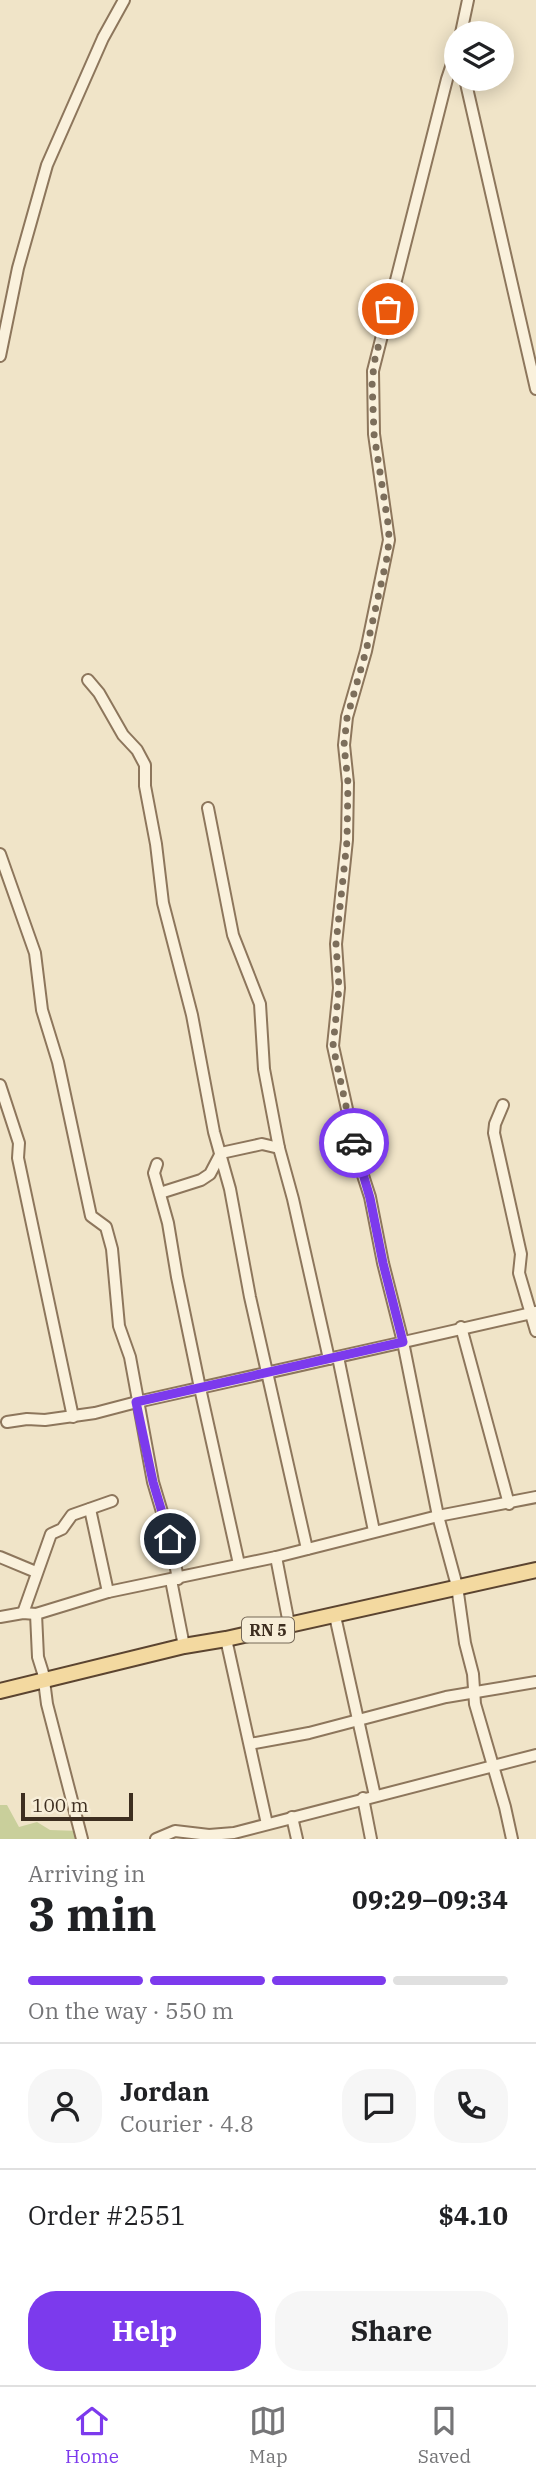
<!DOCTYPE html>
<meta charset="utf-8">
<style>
body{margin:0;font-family:"IBM Plex Serif",serif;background:#f6f6f6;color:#202124;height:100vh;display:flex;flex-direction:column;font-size:26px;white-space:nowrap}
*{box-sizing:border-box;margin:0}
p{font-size:23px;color:#757577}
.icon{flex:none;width:38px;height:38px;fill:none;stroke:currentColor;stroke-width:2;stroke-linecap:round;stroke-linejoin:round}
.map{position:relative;height:1839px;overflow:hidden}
.panel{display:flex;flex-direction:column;background:#fff;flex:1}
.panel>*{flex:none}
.controls{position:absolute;left:444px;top:21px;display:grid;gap:14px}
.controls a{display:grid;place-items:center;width:70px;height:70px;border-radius:50%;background:#fff;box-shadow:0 4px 18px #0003;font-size:35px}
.scale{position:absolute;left:21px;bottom:18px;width:112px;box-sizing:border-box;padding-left:7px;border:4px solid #3d2e20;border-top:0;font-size:19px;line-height:24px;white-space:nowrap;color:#3d2e20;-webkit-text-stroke:5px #f7eed8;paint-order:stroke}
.pin{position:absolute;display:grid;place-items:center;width:60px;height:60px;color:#fff;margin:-30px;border:4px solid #fff;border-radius:50%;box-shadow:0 2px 7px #0007}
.courier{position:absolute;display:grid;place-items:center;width:70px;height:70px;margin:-35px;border:5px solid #7c3aed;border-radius:50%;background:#fff;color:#222;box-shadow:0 2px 9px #0007}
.headline em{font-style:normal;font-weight:700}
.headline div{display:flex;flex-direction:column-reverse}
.headline{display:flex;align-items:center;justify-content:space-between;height:119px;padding:0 28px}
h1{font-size:46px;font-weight:700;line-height:52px}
.bar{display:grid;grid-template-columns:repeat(4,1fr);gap:10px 7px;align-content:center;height:84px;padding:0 28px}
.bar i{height:9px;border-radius:5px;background:#e0e0e0}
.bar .active{background:#7c3aed}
.bar p{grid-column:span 4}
.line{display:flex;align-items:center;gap:18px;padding:0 28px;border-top:2px solid #e0e0e0}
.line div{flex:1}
.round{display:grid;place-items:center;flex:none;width:74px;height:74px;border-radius:28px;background:#f6f6f6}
.action{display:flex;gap:14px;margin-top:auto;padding:14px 28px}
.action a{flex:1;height:80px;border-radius:28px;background:#7c3aed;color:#fff;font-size:28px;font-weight:700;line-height:80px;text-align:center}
.action a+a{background:#f6f6f6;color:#202124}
.tabs{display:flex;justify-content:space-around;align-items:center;height:98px;border-top:2px solid #e0e0e0;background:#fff;font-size:19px;color:#757577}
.tabs a{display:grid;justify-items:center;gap:4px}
.tabs .active{color:#7c3aed}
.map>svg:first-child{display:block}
.green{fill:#c9cf9b}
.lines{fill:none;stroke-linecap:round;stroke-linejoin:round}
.minor-casing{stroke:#8d765c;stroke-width:14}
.major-casing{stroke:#5b4430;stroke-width:18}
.minor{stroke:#faf1dc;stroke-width:10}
.major{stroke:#f3d9a0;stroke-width:14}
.done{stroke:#7c6e5b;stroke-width:7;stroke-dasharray:0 12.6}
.route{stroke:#7c3aed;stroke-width:9}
.labels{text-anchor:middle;stroke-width:5;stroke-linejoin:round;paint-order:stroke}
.shield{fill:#f7eed8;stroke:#756857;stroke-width:2}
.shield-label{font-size:16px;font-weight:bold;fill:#3d2e20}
</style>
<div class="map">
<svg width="536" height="1839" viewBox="0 0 536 1839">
<rect width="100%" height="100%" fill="#f0e4c8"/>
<path class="green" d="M0 1805H7L19 1827 37 1822 50 1830 80 1831 86 1839H0Z"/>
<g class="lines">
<defs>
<g id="minor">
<path d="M461 33 468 0"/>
<path d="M457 49 447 79 373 371 374 434 389 540 366 651 347 717 344 745 348 783 347 840 336 944 339 988 333 1046 359 1163 370 1197 383 1263 403 1342 438 1516 457 1586 465 1643 473 1674 475 1704 505 1807 512 1839"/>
<path d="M465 79 536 389"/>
<path d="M0 356 18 268 47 165 103 38 124 0"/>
<path d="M88 680 99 693 123 735 137 750 145 765V786L156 844 163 903 192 1015 214 1132 230 1189 250 1297 307 1549"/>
<path d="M208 808 233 935 260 1004 264 1069 279 1148 293 1199 329 1359"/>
<path d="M0 854 35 953 42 1010 58 1062 91 1216 106 1227 112 1249 119 1326 130 1357 153 1482 171 1542 178 1579"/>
<path d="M0 1085 19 1143 18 1158 73 1417"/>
<path d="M503 1105 495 1124 494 1133 521 1254 519 1273 536 1331"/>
<path d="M221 1153 262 1144 279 1148"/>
<path d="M157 1164 154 1173 168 1223 177 1277 200 1388 239 1564"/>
<path d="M160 1193 201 1180 210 1174 221 1153"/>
<path d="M461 1327 509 1504"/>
<path d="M338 1357 374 1531"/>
<path d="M7 1422 27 1419 45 1420 95 1413 137 1402C270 1373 403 1342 536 1312"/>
<path d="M90 1509 108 1592"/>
<path d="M0 1557 36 1572"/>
<path d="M276 1557 289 1624"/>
<path d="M171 1580 184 1646"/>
<path d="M23 1613 51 1534 62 1529 72 1515 112 1501"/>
<path d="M36 1614 38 1657 43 1673 47 1704 82 1839"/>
<path d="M335 1616 375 1796"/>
<path d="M0 1617 23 1613 36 1614 108 1592 276 1557 438 1516 536 1497"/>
<path d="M226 1639 267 1824"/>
<path d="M250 1744 309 1733 446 1697 536 1682"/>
<path d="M363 1798 371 1839"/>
<path d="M292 1817 297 1839"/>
<path d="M156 1839 175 1831 209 1835 234 1833 536 1755"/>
</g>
<path id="major" d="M0 1691 184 1646 226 1639 536 1570"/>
</defs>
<use href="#minor" class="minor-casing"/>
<use href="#major" class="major-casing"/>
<use href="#minor" class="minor"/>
<use href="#major" class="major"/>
</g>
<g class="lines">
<path class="done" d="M354 1143 333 1046 339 988 336 944 347 841 348 783 344 745 347 718 366 651 388 553 389 530 374 434 372 381 375 359 388 309"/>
<path class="route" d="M170 1539 153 1482 136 1402 403 1342 383 1263 370 1198 354 1143"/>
</g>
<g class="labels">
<rect class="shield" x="242" y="1617.5" width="52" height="25" rx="5"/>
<g class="shield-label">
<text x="268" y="1636">RN 5</text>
</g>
</g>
</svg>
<div class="controls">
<a><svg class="icon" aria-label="layers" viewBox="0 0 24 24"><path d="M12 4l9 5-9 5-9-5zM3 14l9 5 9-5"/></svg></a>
</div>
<div class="scale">100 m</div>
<div class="pin" style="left:388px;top:309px;background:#ea580c"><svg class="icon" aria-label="bag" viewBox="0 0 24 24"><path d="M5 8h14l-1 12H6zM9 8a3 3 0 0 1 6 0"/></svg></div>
<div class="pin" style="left:170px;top:1539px;background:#1f2937"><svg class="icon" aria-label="home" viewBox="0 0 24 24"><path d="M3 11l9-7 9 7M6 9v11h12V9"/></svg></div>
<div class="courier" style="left:354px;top:1143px"><svg class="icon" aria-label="car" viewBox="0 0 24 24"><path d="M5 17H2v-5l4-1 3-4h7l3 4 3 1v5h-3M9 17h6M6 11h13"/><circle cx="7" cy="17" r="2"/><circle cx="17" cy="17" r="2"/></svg></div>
</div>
<section class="panel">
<div class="headline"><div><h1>3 min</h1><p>Arriving in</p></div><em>09:29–09:34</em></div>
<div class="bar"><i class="active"></i><i class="active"></i><i class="active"></i><i></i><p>On the way · 550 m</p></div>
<div class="line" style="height:126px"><a class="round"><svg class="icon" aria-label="person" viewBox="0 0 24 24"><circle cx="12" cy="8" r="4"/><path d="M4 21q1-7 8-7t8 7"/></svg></a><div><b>Jordan</b><p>Courier · 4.8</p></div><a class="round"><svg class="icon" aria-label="chat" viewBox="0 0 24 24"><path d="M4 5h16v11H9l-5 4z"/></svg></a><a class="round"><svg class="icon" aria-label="phone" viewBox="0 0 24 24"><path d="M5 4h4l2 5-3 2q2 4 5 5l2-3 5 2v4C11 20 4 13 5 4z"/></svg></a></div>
<div class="line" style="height:91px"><div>Order #2551</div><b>$4.10</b></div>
<div class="action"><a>Help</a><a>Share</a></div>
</section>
<nav class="tabs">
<a class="active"><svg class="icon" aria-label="home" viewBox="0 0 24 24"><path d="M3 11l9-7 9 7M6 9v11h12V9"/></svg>Home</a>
<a><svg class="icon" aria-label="map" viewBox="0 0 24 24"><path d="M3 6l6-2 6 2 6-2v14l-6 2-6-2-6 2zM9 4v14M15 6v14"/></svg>Map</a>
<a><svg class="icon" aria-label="saved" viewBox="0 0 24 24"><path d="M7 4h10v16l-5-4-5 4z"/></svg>Saved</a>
</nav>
